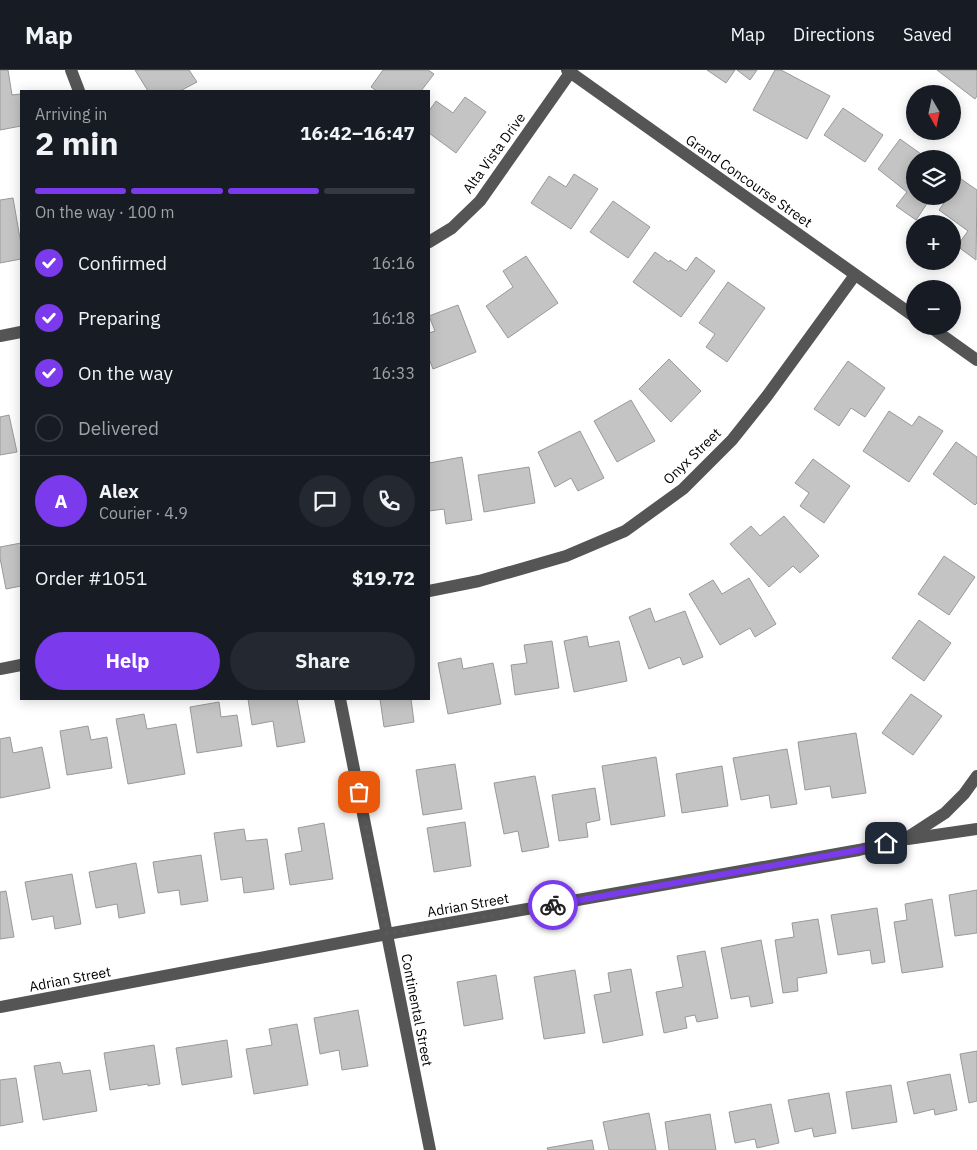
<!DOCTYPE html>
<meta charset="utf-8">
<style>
body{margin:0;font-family:"IBM Plex Sans",sans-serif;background:#242831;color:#f1f3f6;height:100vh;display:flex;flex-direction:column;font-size:19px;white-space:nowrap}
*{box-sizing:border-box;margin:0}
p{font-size:16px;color:#9ea1a6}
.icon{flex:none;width:28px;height:28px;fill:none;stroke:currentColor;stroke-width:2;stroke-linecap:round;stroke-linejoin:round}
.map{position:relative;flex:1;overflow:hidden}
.panel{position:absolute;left:20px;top:20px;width:410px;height:610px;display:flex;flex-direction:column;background:#171b24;border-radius:0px;box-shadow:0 2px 12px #0003}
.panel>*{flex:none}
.needle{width:32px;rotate:171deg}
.fabs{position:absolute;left:906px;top:15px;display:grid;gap:10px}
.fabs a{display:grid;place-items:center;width:55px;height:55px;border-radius:50%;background:#171b24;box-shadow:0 2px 12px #0003;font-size:25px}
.pin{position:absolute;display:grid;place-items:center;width:42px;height:42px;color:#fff;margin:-21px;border-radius:10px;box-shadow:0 2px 8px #0006}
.courier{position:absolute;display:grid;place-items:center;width:50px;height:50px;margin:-25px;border:4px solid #7c3aed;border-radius:50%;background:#fff;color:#222;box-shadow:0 1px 6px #0007}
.head em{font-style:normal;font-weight:700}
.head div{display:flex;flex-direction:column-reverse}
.head{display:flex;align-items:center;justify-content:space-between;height:85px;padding:0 15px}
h1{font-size:32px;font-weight:700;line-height:38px}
.bar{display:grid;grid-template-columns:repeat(4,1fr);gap:8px 5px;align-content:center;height:60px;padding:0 15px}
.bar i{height:6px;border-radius:4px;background:#363941}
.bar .selected{background:#7c3aed}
.bar p{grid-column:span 4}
.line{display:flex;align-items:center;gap:12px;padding:0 15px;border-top:1px solid #363941}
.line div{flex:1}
.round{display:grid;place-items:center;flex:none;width:52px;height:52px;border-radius:26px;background:#242831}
ol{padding:0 15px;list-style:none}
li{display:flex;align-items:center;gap:15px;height:55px}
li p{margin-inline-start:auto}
li .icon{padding:5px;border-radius:50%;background:#7c3aed;color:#fff;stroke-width:4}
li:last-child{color:#9ea1a6}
li i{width:28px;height:28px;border:2px solid #363941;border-radius:50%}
.cta{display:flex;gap:10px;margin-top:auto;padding:10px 15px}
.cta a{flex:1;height:58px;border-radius:30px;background:#7c3aed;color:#fff;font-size:20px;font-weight:700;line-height:58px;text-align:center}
.cta a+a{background:#242831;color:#f1f3f6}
header{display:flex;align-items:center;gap:30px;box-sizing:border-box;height:70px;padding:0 25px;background:#171b24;border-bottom:1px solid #363941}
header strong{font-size:24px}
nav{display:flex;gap:28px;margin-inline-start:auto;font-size:18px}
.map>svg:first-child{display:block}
.building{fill:#c4c4c4;stroke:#999}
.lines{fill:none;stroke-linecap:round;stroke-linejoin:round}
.minor{stroke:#555;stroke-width:12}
.done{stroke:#595959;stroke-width:5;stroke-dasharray:0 9}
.route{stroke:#7c3aed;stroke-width:6}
.labels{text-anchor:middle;stroke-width:4;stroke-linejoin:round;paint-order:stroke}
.street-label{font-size:14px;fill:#000;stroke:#fff}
</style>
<header>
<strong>Map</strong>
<nav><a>Map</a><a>Directions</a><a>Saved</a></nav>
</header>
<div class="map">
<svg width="977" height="1080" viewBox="0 0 977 1080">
<rect width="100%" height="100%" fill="#fff"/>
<g class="building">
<path d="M0 0H8L12 25 21 24V56L0 60Z"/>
<path d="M135 0H189L197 12 180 21H148Z"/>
<path d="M383 0H428L434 4 421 21H377L371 17Z"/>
<path d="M707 0H735L726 13Z"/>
<path d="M737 0H757L750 10Z"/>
<path d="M775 0H781L830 26 807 69 753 40Z"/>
<path d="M937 0H977V26L975 29Z"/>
<path d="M465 27 486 42 456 83 429 63V41L436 31 453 43Z"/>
<path d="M843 38 883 65 865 92 824 65Z"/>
<path d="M900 69 928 89H915V126H932L916 150 896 136 907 122 878 99Z"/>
<path d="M574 104 598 119 571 159 531 133 549 106 566 117Z"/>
<path d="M961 109 977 120 976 190 957 176 968 161 939 140 949 126H952V121Z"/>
<path d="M13 128 21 174V189L0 193V130Z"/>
<path d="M613 131 650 157 628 188 590 162Z"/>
<path d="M655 182 669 192 670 190 686 201 696 187 715 201 681 247 633 212Z"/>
<path d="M526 186 558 233 508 268 486 236 513 217 503 201Z"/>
<path d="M728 212 765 238 727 292 706 277 715 264 699 253Z"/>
<path d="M458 235 476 282 433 299 429 289V263L435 261 429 246Z"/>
<path d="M669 289 701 321 671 352 639 319Z"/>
<path d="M848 291 885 318 865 347 851 338 839 356 814 339Z"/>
<path d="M631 330 655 371 617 392 594 351Z"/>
<path d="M889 341 912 356 919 346 943 361 909 412 863 381Z"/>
<path d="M9 345 17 382 0 385V347Z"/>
<path d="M580 361 604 408 578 421 571 408 555 417 538 382Z"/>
<path d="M956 372 977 387V433L975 435 933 404Z"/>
<path d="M462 387 472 450 446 454 444 439 429 441V393Z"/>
<path d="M813 389 850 416 824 453 800 436 809 423 795 413Z"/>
<path d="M529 397 535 433 484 442 478 405Z"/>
<path d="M784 446 819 486 800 503 793 496 769 517 730 474 751 456 760 466Z"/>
<path d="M21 473V516L6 519 0 488V477Z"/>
<path d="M944 486 975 507 949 545 918 524Z"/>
<path d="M749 508 776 554 755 567 750 558 720 575 689 524 713 510 722 524Z"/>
<path d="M650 538 655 552 685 541 703 587 683 595 680 587 649 599 629 547Z"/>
<path d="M919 550 951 573 924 611 892 588Z"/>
<path d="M587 566 589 577 619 571 627 611 574 622 564 571Z"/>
<path d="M552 571 559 618 515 625 511 595 527 593 524 575Z"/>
<path d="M461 588 463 599 493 593 501 634 448 644 438 593Z"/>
<path d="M911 624 942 646 913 685 882 663Z"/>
<path d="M248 629H297L305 672 277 677 273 651 252 655Z"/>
<path d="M380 629H411L414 652 384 657Z"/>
<path d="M219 632 221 647 237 645 242 676 197 683 190 637Z"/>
<path d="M144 644 147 659 176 654 185 704 128 714 116 649Z"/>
<path d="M88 656 91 670 107 667 112 698 67 705 60 661Z"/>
<path d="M856 663 866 723 832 728 830 716 805 720 798 672Z"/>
<path d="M10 667 13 683 42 677 50 718 0 728V669Z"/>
<path d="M787 679 797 734 771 738 769 725 741 730 733 688Z"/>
<path d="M656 687 665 746 611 755 602 696Z"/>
<path d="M455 694 462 739 423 745 416 700Z"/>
<path d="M722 696 728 736 682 743 676 704Z"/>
<path d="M535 706 549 777 522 782 518 761 504 764 494 713Z"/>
<path d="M595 718 600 750 586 753 588 767 559 771 552 725Z"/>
<path d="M465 752 471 796 434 802 427 758Z"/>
<path d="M324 753 333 809 290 815 285 784 302 781 298 758Z"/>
<path d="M244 759 246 771 267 769 274 819 244 823 242 807 221 810 214 763Z"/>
<path d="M201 785 208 831 181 835 179 820 158 823 153 792Z"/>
<path d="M136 793 145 843 119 848 117 834 96 838 89 802Z"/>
<path d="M72 804 81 854 55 859 53 846 32 850 25 812Z"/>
<path d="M977 820V863L955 866 949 825Z"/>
<path d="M6 821 14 867 0 869V822Z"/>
<path d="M932 829 943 897 902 903 894 852 907 850 905 834Z"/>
<path d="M877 838 885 892 872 894 870 880 838 885 831 845Z"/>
<path d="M818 849 827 903 797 908 798 921 783 923 775 870 794 867 792 853Z"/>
<path d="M761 870 773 933 751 937 749 926 731 929 721 878Z"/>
<path d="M705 881 718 948 697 952 695 945 685 947 687 958 664 963 656 922 683 917 677 886Z"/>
<path d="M631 899 643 965 603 973 594 925 611 922 608 903Z"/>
<path d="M575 900 585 963 544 969 534 907Z"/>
<path d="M496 905 503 949 464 956 457 912Z"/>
<path d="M358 940 368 996 342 1000 339 980 320 984 314 948Z"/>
<path d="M297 954 308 1015 254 1024 246 979 272 975 269 959Z"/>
<path d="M227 970 232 1007 182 1015 176 978Z"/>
<path d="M154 975 160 1014 148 1016V1014L110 1020 104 983Z"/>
<path d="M977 981V1031L969 1033 960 984Z"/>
<path d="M60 992 63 1004 90 1000 97 1041 43 1050 34 996Z"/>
<path d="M950 1004 957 1040 935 1045 934 1039 914 1044 907 1012Z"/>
<path d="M16 1008 23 1052 0 1056V1010Z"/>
<path d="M891 1015 897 1052 852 1059 846 1022Z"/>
<path d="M829 1023 836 1063 814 1067 812 1058 795 1062 788 1030Z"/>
<path d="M771 1034 779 1073 757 1078 755 1069 735 1073 729 1042Z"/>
<path d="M649 1043 656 1080H609L603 1052Z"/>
<path d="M710 1044 716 1080H669L665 1052Z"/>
<path d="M592 1070 594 1080H548L547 1078Z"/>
</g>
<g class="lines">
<g class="minor">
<path d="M71 0 79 21"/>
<path d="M567 0 915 247"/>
<path d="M429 172 452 158 480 131 572 0"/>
<path d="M929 256 977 290"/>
<path d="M0 266 21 262"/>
<path d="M429 521 479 511 566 486 625 461 683 419 732 370 767 326 855 205"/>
<path d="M0 599 21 595"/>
<path d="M340 629 430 1080"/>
<path d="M908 769 977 759"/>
<path d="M0 937 387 864 859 780 905 769 945 743 964 724 977 706"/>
</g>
</g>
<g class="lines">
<path class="done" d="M359 722 387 864 553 835"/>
<path class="route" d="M553 835 859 780 886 773"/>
</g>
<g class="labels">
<g class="street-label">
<text transform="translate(494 83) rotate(-54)" y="5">Alta Vista Drive</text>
<text transform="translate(749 111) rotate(35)" y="5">Grand Concourse Street</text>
<text transform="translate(692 386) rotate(-44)" y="5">Onyx Street</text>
<text transform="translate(468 835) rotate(-10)" y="5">Adrian Street</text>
<text transform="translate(70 909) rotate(-11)" y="5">Adrian Street</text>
<text transform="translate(417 940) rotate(79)" y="5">Continental Street</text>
</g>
</g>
</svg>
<div class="fabs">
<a><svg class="needle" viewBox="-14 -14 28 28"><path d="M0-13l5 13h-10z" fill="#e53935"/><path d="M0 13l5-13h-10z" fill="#9ea1a6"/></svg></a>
<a><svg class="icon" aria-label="layers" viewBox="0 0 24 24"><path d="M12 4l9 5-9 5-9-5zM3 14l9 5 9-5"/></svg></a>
<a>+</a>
<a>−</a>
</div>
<div class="pin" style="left:359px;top:722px;background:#ea580c"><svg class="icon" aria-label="bag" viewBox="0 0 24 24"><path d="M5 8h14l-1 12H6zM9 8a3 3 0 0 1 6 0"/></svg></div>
<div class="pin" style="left:886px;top:773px;background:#1f2937"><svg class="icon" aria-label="home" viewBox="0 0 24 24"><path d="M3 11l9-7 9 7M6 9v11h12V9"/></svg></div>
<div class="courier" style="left:553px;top:835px"><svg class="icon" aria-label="bike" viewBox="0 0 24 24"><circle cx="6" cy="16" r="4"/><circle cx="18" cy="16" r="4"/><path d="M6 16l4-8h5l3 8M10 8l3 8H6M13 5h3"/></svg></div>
<section class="panel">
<div class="head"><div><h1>2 min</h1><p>Arriving in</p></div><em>16:42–16:47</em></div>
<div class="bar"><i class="selected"></i><i class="selected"></i><i class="selected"></i><i></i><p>On the way · 100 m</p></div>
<ol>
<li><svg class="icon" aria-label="check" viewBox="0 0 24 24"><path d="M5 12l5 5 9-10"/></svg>Confirmed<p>16:16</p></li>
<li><svg class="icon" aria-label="check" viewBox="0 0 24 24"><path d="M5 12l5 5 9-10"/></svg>Preparing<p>16:18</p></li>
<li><svg class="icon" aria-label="check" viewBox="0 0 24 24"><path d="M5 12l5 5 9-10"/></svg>On the way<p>16:33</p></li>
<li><i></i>Delivered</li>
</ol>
<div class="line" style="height:90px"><b class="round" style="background:#7c3aed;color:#fff">A</b><div><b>Alex</b><p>Courier · 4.9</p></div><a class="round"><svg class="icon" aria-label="chat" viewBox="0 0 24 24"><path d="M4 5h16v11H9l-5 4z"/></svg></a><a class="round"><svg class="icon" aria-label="phone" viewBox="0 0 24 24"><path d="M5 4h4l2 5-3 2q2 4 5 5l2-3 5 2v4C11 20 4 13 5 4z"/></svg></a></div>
<div class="line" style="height:65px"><div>Order #1051</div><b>$19.72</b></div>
<div class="cta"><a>Help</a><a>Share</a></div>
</section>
</div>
